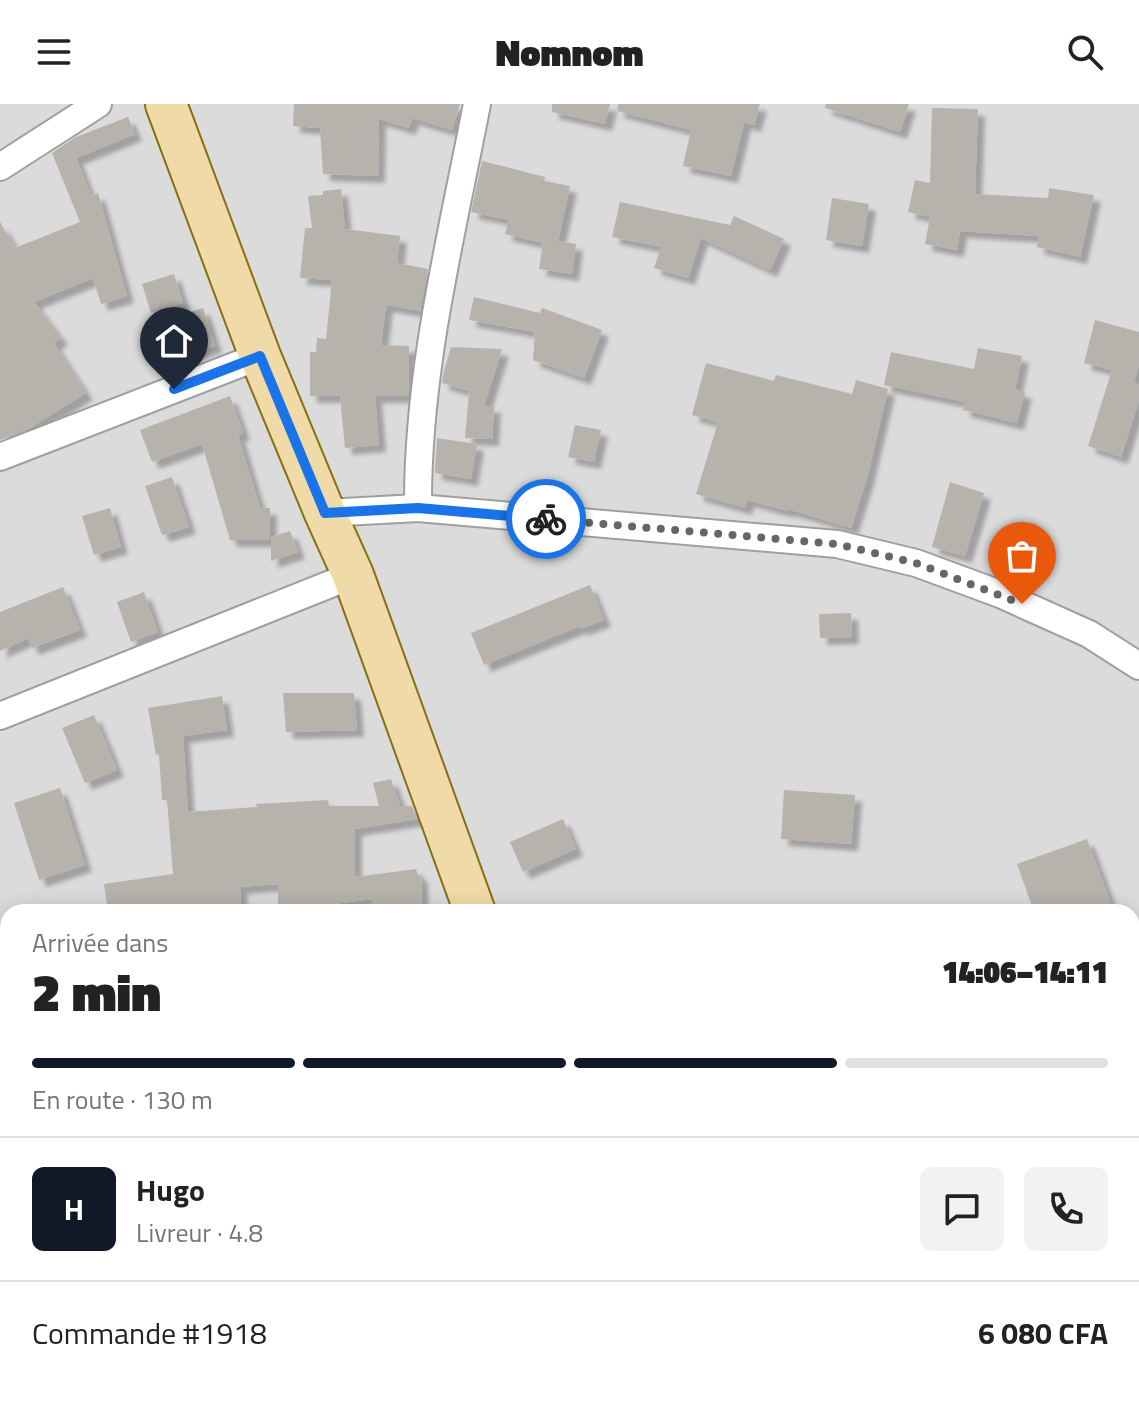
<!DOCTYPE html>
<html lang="fr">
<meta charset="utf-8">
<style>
body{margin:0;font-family:"Titillium Web",sans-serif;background:#f2f2f2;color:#222;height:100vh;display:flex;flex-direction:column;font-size:30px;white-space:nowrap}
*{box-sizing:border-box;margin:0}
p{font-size:26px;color:#767676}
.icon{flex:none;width:44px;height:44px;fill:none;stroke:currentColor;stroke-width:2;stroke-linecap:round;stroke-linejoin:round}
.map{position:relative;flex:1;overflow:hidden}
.details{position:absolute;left:0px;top:800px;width:1140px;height:498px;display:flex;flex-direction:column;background:#fff;border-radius:24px 24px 0 0;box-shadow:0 4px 20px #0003}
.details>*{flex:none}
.pin{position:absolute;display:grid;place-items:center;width:68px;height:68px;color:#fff;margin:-82px -34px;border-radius:50% 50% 50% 0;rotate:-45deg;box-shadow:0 0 8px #0007}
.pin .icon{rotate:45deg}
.courier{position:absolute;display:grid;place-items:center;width:80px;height:80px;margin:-40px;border:6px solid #1a73e8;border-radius:50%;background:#fff;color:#222;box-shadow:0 2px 10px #0007}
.overview em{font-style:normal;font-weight:800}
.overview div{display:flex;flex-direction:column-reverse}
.overview{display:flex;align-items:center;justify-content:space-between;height:136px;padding:0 32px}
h1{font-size:52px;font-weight:800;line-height:60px}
.bar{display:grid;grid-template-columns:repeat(4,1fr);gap:12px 8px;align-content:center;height:96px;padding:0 32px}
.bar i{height:10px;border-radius:6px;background:#e0e0e0}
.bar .active{background:#111827}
.bar p{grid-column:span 4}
.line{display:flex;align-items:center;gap:20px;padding:0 32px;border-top:2px solid #e0e0e0}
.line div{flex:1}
.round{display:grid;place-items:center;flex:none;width:84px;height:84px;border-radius:12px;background:#f2f2f2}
header{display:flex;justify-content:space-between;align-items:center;height:104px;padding:0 32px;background:#fff;font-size:36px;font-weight:800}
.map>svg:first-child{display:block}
.residential{fill:#dcdbdb;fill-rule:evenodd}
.building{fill:#b7b2ac;filter:url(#shadow)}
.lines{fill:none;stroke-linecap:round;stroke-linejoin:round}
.minor-casing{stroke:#9f9f9f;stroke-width:30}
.tertiary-casing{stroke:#9f9f9f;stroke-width:36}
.primary-casing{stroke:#867012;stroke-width:44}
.minor{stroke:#fff;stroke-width:26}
.tertiary{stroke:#fff;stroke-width:32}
.primary{stroke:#f0dba8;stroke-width:40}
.done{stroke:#676664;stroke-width:8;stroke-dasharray:0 14.4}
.route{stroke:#1a73e8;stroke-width:10}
</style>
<header><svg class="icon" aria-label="menu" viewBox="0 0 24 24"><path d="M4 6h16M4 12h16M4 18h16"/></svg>Nomnom<svg class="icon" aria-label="search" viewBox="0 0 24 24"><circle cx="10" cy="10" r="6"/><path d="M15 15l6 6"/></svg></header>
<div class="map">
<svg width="1139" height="1297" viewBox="0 0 1139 1297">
<defs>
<filter id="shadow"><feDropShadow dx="7" dy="7" stdDeviation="2" flood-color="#0004"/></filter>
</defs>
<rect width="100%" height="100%" fill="#eeece6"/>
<path class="residential" d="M0 0H1139V1297H0ZM8 808H1132V1290H8Z"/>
<g class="building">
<path d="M294 0H460L452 26 412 14 409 24 379 15 378 72 323 70 320 24 293 22Z"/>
<path d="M552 0H610L605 20 552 8Z"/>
<path d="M618 0H760L754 21 744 18 731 72 683 62 691 26 617 7Z"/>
<path d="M826 0H909L900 28 825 4Z"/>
<path d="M932 4 978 5 975 90 1048 94 1049 84 1094 91 1080 153 1037 143 1039 132 960 127 957 146 925 140 930 113 908 108 915 76 930 79Z"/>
<path d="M128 13 135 30 76 54 91 92 98 89 127 192 101 200 93 174 34 198 61 234 54 239 86 289 28 325 0 336V118L15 144 80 118 52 49 76 33Z"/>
<path d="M482 57 545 73 544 77 570 82 558 137 576 140 572 170 539 165 543 139 505 130 509 116 471 108Z"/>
<path d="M341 85 345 125 400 132 397 159 428 165 420 207 386 201 381 241 409 242 408 292H375L379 341 345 344 340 292H310V248H316L317 234 326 235 332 176 300 174 305 124H312L308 92 323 91V87Z"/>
<path d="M832 94 869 100 862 142 826 136Z"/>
<path d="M620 98 730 121 734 112 784 135 770 166 701 134 688 174 654 164 661 143 612 133Z"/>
<path d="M174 170 183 199 151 209 142 180Z"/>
<path d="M474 193 540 209 542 204 602 226 584 274 533 256 535 228 469 216Z"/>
<path d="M203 204 215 242 192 249 179 212Z"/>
<path d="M1095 216 1139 228V260L1134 279 1139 281V296L1121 353 1088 342 1112 266 1084 259Z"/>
<path d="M451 243 502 245 484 302H494L492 335 465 334 469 287 442 279 444 267Z"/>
<path d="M978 244 1022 252 1015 285 1025 288 1017 319 963 306 965 298 884 281 891 248 974 265Z"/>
<path d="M706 259 774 277 776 271 852 290 856 276 888 285 867 374 851 424 788 405V407L747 396 745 404 696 390 718 318 692 311Z"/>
<path d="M230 292 243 329 238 331 260 404H270V436H230L202 340 152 358 140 326Z"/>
<path d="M575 321 601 326 594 358 568 353Z"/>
<path d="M437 334 477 340 471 375 435 369Z"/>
<path d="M172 373 189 423 162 431 145 382Z"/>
<path d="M950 378 984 389 965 452 932 443Z"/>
<path d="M110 404 121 443 94 451 82 412Z"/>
<path d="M290 427 298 448 271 457V433Z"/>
<path d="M590 481 604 516 580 525V522L484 561 471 529Z"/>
<path d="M63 483 80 526 32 544 28 534 0 547V508Z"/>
<path d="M144 488 158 528 131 538 117 498Z"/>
<path d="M851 509 852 533 820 534 819 510Z"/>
<path d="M283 589H354L357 626 286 628Z"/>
<path d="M222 592 227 626 183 632 188 708 257 703 256 700 328 696 329 702H379L373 679 391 675 400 702H412L417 715 355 725V773L416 765 418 771H421L422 808H372V795L309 803V808H278V780L240 783 241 808H182L181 801 136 808H108L104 780 173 770 167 696H162L159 650 156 651 148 604Z"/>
<path d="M94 611 117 666 85 679 62 624Z"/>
<path d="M60 684 85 761 39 776 14 699Z"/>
<path d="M784 686 855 691 851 740 781 735Z"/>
<path d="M563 715 576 745 523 768 510 738Z"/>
<path d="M1087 735 1114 808H1034L1017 760Z"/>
</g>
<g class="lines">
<defs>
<g id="minor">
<path d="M0 63 98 0"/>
<path d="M0 353 260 252"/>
<path d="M418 404C417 268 451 134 477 0"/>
<path d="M325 409 418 404 837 440 916 459 1000 490 1089 530 1139 562"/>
<path d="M0 612 353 471"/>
<path d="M0 995 8 992"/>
</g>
<path id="tertiary" d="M731 1290 736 1297"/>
<g id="primary">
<path d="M166 0 260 252 325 409 353 471 475 808"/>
<path d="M0 1172 8 1169"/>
</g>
</defs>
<use href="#minor" class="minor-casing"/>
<use href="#tertiary" class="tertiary-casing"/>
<use href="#primary" class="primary-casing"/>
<use href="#minor" class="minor"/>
<use href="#tertiary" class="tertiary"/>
<use href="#primary" class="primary"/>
</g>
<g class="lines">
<path class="done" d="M546 415 837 440 916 459 1022 500"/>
<path class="route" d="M174 285 260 252 325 409 418 404 546 415"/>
</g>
</svg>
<div class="pin" style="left:1022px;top:500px;background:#ea580c"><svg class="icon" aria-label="bag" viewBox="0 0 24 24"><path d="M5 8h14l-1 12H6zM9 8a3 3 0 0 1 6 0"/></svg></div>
<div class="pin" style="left:174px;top:285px;background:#1f2937"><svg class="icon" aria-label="home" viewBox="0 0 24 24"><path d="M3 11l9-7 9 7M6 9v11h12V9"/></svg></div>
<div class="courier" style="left:546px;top:415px"><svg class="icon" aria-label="bike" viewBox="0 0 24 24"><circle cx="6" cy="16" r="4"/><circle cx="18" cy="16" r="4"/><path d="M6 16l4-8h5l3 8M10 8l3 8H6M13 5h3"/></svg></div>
<section class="details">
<div class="overview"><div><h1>2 min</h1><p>Arrivée dans</p></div><em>14:06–14:11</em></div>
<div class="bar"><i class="active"></i><i class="active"></i><i class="active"></i><i></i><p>En route · 130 m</p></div>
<div class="line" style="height:144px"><b class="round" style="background:#111827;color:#fff">H</b><div><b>Hugo</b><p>Livreur · 4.8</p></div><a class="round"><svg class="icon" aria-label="chat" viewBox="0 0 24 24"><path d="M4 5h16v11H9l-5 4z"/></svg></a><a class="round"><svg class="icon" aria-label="phone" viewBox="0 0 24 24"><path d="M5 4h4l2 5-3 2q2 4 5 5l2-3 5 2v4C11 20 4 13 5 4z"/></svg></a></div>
<div class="line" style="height:104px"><div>Commande #1918</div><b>6 080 CFA</b></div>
</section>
</div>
